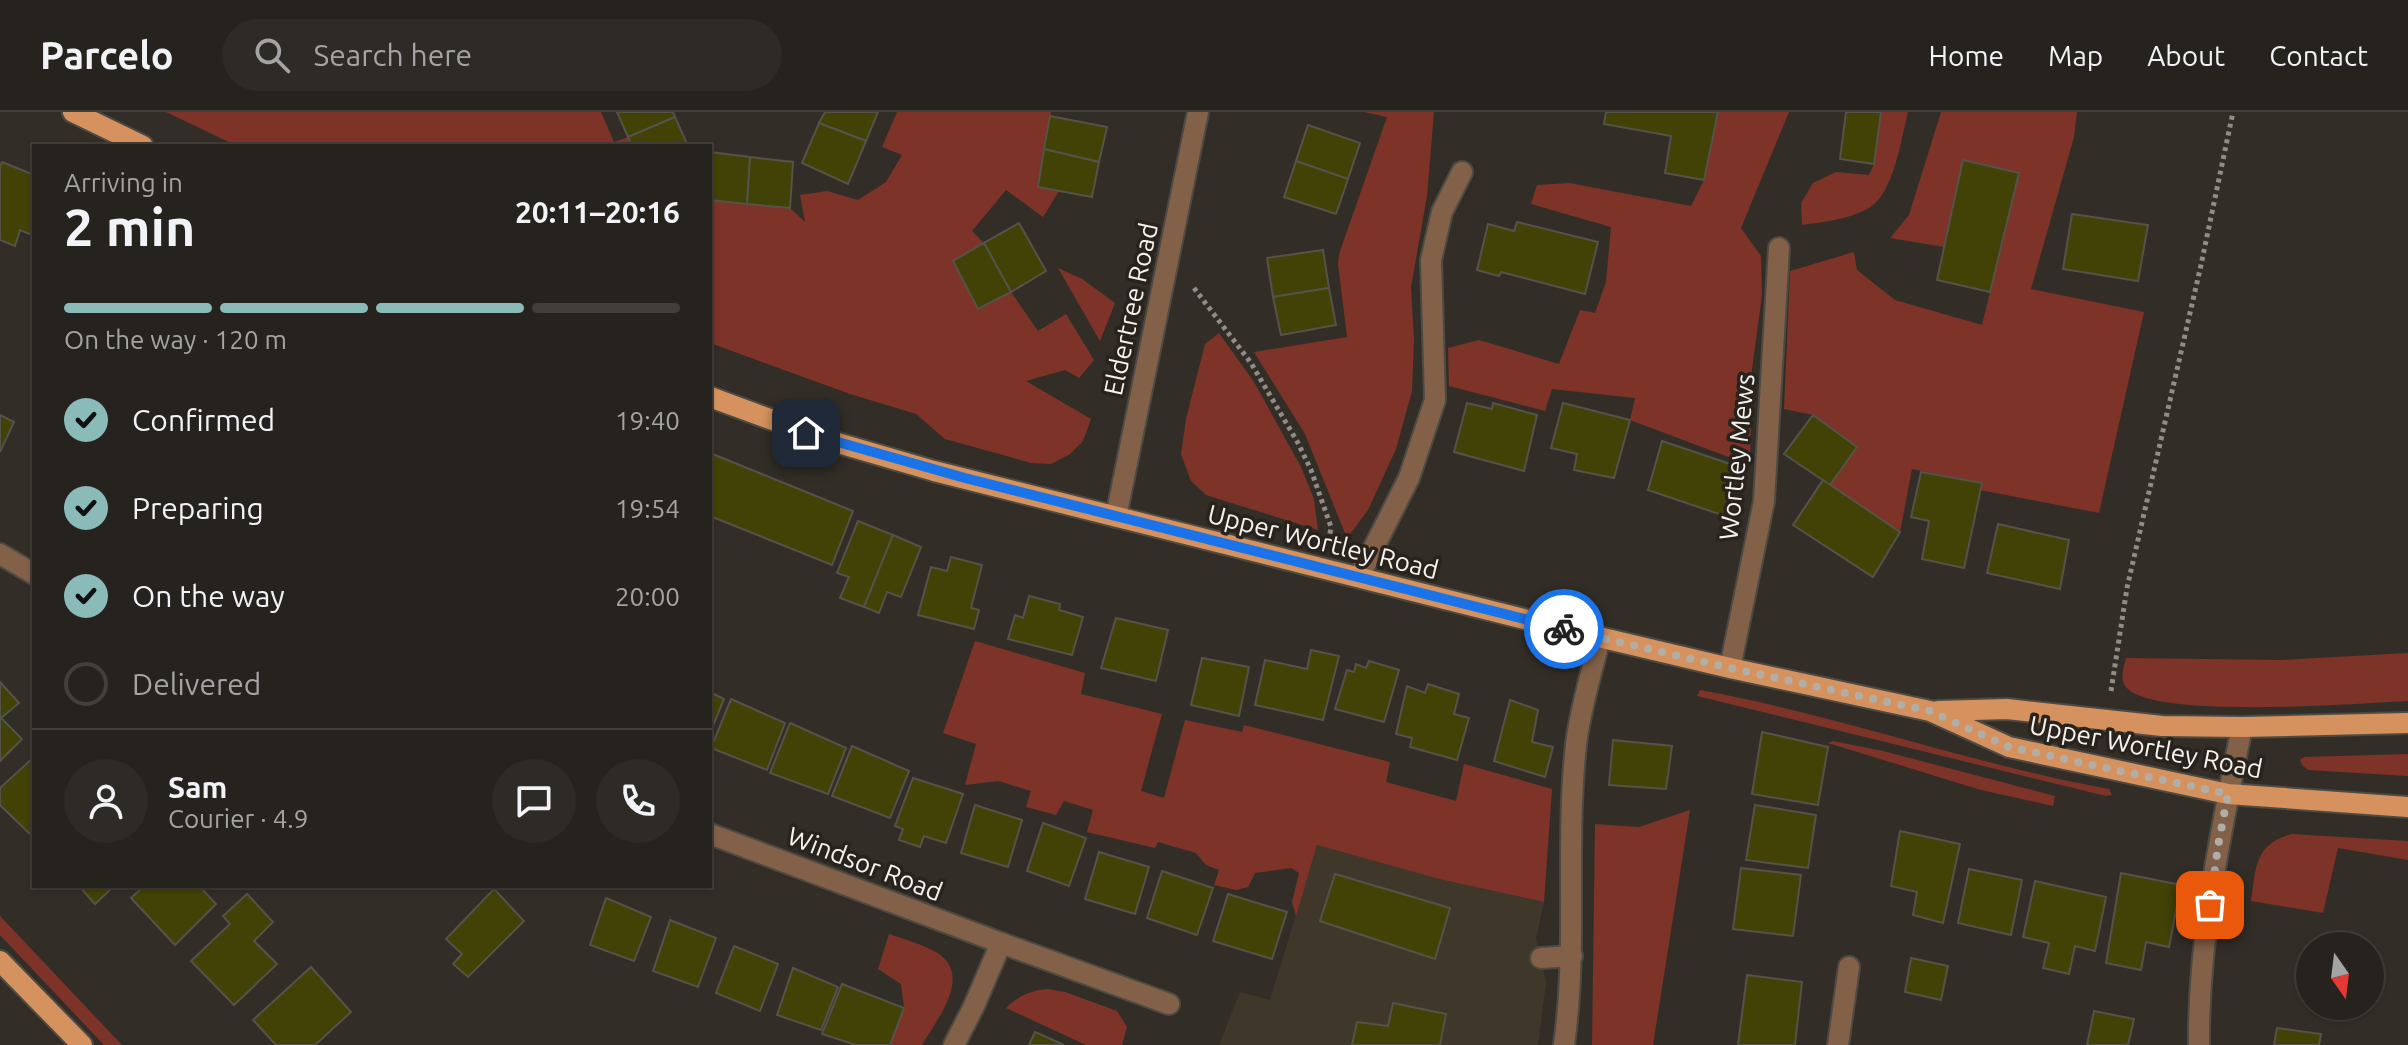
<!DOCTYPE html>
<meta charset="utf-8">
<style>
body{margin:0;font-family:Ubuntu,sans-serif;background:#2e2a26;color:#f1f3f6;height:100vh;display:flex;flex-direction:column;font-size:30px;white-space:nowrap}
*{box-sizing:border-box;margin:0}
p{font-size:26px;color:#a4a4a4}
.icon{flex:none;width:44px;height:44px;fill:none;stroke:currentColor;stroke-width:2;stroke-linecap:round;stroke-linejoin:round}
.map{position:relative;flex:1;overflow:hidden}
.panel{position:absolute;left:32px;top:32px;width:680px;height:744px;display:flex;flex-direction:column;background:#26221d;border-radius:0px;box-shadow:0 2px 6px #0004,0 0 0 2px #423f3b}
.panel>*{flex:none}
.needle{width:52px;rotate:166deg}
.tools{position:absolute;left:2296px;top:820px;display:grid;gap:16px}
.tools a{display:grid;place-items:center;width:88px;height:88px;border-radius:50%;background:#26221d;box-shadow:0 2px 6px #0004,0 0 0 2px #423f3b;font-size:40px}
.pin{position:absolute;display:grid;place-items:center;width:68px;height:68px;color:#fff;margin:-34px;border-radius:16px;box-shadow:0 4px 12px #0006}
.courier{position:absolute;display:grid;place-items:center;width:80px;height:80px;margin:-40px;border:6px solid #1a73e8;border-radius:50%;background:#fff;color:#222;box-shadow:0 2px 10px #0007}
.headline em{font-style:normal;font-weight:700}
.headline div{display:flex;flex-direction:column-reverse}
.headline{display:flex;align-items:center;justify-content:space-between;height:136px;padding:0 32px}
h1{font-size:52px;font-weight:700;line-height:60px}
.bar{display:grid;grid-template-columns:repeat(4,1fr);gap:12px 8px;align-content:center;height:96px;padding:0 32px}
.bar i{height:10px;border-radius:6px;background:#423f3b}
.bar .on{background:#8bbbb9}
.bar p{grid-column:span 4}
.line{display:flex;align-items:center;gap:20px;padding:0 32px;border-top:2px solid #423f3b}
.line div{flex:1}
.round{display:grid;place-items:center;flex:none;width:84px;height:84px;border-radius:42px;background:#2e2a26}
ol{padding:0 32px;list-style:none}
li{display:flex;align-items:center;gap:24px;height:88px}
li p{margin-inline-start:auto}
li .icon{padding:8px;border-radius:50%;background:#8bbbb9;color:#111;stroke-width:4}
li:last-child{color:#a4a4a4}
li i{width:44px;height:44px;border:4px solid #423f3b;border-radius:50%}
header{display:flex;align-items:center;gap:48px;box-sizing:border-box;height:112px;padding:0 40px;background:#26221d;border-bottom:2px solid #423f3b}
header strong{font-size:38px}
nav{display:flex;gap:44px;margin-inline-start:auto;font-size:28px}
.search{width:560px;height:72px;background:#2e2a26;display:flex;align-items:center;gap:20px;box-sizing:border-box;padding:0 28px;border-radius:44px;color:#a4a4a4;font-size:30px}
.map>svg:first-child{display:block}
.built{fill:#3f382a}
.green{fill:#7e3328}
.building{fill:#424106;stroke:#53534a;stroke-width:2}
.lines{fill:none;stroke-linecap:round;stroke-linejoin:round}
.minor-casing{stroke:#4d4a43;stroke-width:24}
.major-casing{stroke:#4d4a43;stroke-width:24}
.path{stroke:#908c86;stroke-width:5;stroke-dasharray:4 4;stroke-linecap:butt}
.minor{stroke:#836149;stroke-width:20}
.major{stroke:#d6925e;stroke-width:20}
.done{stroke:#b1aea8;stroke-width:8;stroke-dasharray:0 14.4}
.route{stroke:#1a73e8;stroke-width:10}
.labels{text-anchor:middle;stroke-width:7;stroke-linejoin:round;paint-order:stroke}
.street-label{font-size:26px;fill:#f6f3ee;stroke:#28241d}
</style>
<header>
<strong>Parcelo</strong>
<div class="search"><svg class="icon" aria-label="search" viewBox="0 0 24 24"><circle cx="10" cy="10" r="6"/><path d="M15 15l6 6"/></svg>Search here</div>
<nav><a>Home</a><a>Map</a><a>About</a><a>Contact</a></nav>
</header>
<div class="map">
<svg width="2408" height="933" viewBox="0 0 2408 933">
<rect width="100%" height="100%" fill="#322e27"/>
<path class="built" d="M1317 733 1439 767 1544 790 1536 826 1546 870 1538 933H1219L1240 880 1270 888Z"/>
<g class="green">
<path d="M166 0H601L614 30 628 25 632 34H237Z"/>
<path d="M897 0H1051L1038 75 1059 79 1043 105 1006 78 972 119 984 131 953 149 978 197 1011 180 1038 219 1066 202 1094 248 1079 266 1065 258 1026 269 1091 307 1083 329 1070 342 1051 352 1031 351 945 327 916 302 850 282 710 231V88L790 96 805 110 800 83 827 79 858 88 886 70 902 43 882 35Z"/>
<path d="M1364 0H1434L1427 84 1411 175 1414 227 1412 279 1396 337 1368 398 1347 426 1305 322 1254 240 1347 225 1338 152 1339 142 1387 5Z"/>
<path d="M1718 0H1789L1741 116 1761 144 1762 183 1752 257 1750 353 1630 308 1635 286 1552 277 1545 299 1449 274 1448 236 1479 228 1559 252 1580 198 1595 201 1606 170 1611 115 1531 92 1537 73 1569 71 1691 94 1704 68Z"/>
<path d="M1881 0H1908C1901 27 1894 81 1869 96 1850 107 1824 110 1802 113L1801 91 1813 71 1836 60 1869 63 1874 52Z"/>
<path d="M1941 0H2077L2074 25 2031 177 2144 200 2099 401 1980 378 1981 371 1912 357 1900 420 1830 373 1857 334 1813 303 1784 297 1790 159 1854 140 1857 158 1895 188 1982 213 2019 61 1963 48 1944 135 1890 126 1909 103Z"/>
<path d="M1058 156 1082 167 1115 191 1100 229Z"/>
<path d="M1219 221 1254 270 1301 355 1314 387 1318 418 1206 383 1191 369 1181 342 1186 307 1205 232Z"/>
<path d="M975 529 1085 561 1081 582 1162 602 1141 679 1164 686 1185 608 1242 620 1244 613 1390 650 1386 670 1456 689 1464 652 1552 677 1544 790 1439 767 1317 733 1296 804 1292 790 1299 761 1291 756 1255 761 1248 775 1236 778 1214 773 1219 758 1206 753 1196 741 1158 730 1155 736 1087 720 1093 698 1064 689 1056 703 1026 695 1031 679 998 669 965 673 976 632 943 621Z"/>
<path d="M2408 541V589C2362 591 2151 608 2126 575 2119 566 2124 556 2126 546L2282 548Z"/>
<path d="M1700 578C1838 603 1971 652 2109 677L2112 683 2106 684 1697 584Z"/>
<path d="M1833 629 1883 639 2055 684 2053 694 1981 678 1828 631Z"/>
<path d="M2408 642V664L2308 658 2302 653 2300 648 2304 645Z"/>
<path d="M1690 698 1653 933H1592L1595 712 1639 715Z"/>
<path d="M2292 722 2408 729V748L2338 736 2323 801 2251 789C2256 756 2254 732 2292 722Z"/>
<path d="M0 804 122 933H104L0 823Z"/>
<path d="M889 822C904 827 921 832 936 840 974 863 937 907 922 933H890L904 896 901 872 878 857Z"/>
<path d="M1048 877 1065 880 1117 899 1127 915 1122 933H1086L1006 896C1020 883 1029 879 1048 877Z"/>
</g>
<g class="building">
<path d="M617 0H673L675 5 628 25Z"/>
<path d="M825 0H878L866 29 819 11Z"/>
<path d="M1606 0H1718L1704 68 1665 61 1671 24 1604 12Z"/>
<path d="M1846 0H1881L1874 52 1840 47Z"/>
<path d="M1050 4 1107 15 1099 50 1044 37Z"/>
<path d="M675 5 688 34H632L628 25Z"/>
<path d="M819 11 866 29 848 72 802 51Z"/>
<path d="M1308 13 1360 31 1348 67 1296 49Z"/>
<path d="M1044 37 1099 50 1092 85 1038 75Z"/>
<path d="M710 40 750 45 747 92 710 88Z"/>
<path d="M750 45 793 50 790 96 747 92Z"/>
<path d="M1963 48 2019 61 1990 180 1937 168Z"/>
<path d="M1296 49 1348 67 1336 102 1284 85Z"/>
<path d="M2 50 34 63V117L32 123 20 118 15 134 0 128V55Z"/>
<path d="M2072 102 2148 113 2138 169 2063 157Z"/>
<path d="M1517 110 1598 130 1585 182 1501 160 1499 164 1477 158 1488 112 1514 119Z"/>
<path d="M1019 111 1046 159 1011 180 984 131Z"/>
<path d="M984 131 1011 180 978 197 953 149Z"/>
<path d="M1323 138 1329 176 1273 185 1267 146Z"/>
<path d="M1329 176 1336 213 1281 223 1273 185Z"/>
<path d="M1467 291 1492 297 1493 291 1537 303 1524 359 1454 340Z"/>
<path d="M1563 291 1630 308 1614 366 1574 358 1577 342 1551 336Z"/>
<path d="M0 303 14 310 0 340Z"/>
<path d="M1813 303 1857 335 1830 373 1784 342Z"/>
<path d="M1662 329 1739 355 1725 404 1648 378Z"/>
<path d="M710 341 853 399 832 453 710 404Z"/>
<path d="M1921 360 1982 371 1964 456 1922 447 1929 409 1911 405Z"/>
<path d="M1823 368 1900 420 1873 465 1793 413Z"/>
<path d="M858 409 893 423 864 495 840 486 849 465 837 461Z"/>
<path d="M1998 412 2069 428 2060 477 1987 461Z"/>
<path d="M893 423 921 435 901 485 887 480 879 501 864 495Z"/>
<path d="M951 445 982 453 971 496 979 498 974 517 918 503 931 455 947 459Z"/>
<path d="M1029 484 1060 492 1059 498 1083 505 1072 543 1008 527 1015 503 1023 506Z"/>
<path d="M1116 506 1168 518 1156 569 1101 556Z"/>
<path d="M1311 538 1339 544 1323 608 1255 593 1265 548 1307 557Z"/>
<path d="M1202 546 1249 555 1239 604 1191 593Z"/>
<path d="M1369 549 1399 558 1384 610 1335 597 1347 558 1354 560 1356 552 1366 556Z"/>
<path d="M0 570 19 591 1 606 22 627 0 649Z"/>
<path d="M1428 572 1459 582 1454 602 1469 606 1457 648 1410 635 1412 626 1396 622 1407 574 1425 581Z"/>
<path d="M710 580 724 587 710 621Z"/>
<path d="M731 587 785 611 767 658 711 636Z"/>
<path d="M1510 588 1538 598 1532 630 1553 635 1545 665 1494 649Z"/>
<path d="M790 611 846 636 828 682 770 661Z"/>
<path d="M1762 620 1828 635 1818 693 1752 682Z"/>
<path d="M1613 628 1672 634 1666 677 1609 673Z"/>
<path d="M852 634 909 659 890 706 832 684Z"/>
<path d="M34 645V726L0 693V676Z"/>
<path d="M913 666 963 682 946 731 924 724 920 735 899 728 903 717 895 714Z"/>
<path d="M975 693 1022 708 1008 755 961 741Z"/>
<path d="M1755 693 1816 703 1808 756 1746 748Z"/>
<path d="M1043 711 1086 726 1069 774 1027 759Z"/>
<path d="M1900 719 1960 732 1943 811 1913 803 1917 780 1891 774Z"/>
<path d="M1099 740 1149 755 1135 802 1085 787Z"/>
<path d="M1741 756 1801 763 1793 824 1733 817Z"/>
<path d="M1969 757 2022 768 2011 823 1958 811Z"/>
<path d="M1162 759 1213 776 1197 823 1147 806Z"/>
<path d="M2121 761 2181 773 2169 835 2146 830 2141 858 2106 851Z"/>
<path d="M1335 762 1450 796 1435 847 1320 809Z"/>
<path d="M2035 769 2106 785 2095 839 2075 834 2069 862 2043 856 2049 831 2023 825Z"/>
<path d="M79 774H114L95 792Z"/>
<path d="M144 774H199L216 792 175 833 131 786Z"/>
<path d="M494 777 524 809 468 865 453 852 462 842 446 827Z"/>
<path d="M247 782 273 810 254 829 277 852 234 893 191 849 230 812 223 804Z"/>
<path d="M1228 782 1287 800 1272 847 1213 829Z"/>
<path d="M606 786 651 805 634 849 590 833Z"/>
<path d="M670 808 716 826 698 875 653 859Z"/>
<path d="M734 834 778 852 760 899 716 881Z"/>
<path d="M1911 846 1948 854 1941 888 1905 880Z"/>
<path d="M311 855 351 900 315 933H276L253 908Z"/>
<path d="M793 856 838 875 821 918 777 903Z"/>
<path d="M1747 863 1802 870 1795 933H1738Z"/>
<path d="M842 872 904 896 890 933H856L822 922Z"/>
<path d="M1393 891 1446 902 1440 933H1352L1357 910 1388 914Z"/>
<path d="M2094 899 2134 907 2128 933H2087Z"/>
<path d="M2277 916 2321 922 2319 933H2274Z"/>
<path d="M1035 920 1064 933H1029Z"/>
</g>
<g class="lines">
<defs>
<g id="minor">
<path d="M1116 405 1198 0"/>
<path d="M0 442 34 462"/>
<path d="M1359 465 1409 366 1435 288 1431 148 1442 100 1462 60"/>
<path d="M1730 556 1764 389 1779 136"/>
<path d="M710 722 1001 831 974 894 954 933"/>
<path d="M1001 831 1169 892"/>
<path d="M1541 846 1572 844"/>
<path d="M1564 933C1578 833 1565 733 1576 633 1580 597 1592 560 1600 525"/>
<path d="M1838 933 1849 855"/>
<path d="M2199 933C2198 826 2221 720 2242 615"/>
</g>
<g id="major">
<path d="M73 0 143 34"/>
<path d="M710 285 824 327 934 359 1552 514 1730 556 1930 599 2009 635 2228 682 2408 695"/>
<path d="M1938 599 2007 597 2162 614 2242 615 2408 611"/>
<path d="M0 849 82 933"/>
</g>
</defs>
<use href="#minor" class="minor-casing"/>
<use href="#major" class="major-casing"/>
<g class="path">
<path d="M1194 176 1251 251 1298 331 1311 358 1331 415 1329 427"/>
<path d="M2111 579 2127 476 2201 153 2233 0"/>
</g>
<use href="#minor" class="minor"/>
<use href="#major" class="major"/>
</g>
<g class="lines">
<path class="done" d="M1564 517 1730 556 1930 599 2009 635 2228 682 2218 734 2210 793"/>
<path class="route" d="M806 321 965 366 1564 517"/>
</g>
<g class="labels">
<g class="street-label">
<text transform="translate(1131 197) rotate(-78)" y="9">Eldertree Road</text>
<text transform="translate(1737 345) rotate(-84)" y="9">Wortley Mews</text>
<text transform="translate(1323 430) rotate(14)" y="9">Upper Wortley Road</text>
<text transform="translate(2146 635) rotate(11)" y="9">Upper Wortley Road</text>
<text transform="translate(865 752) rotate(21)" y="9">Windsor Road</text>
</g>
</g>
</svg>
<div class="tools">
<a><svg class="needle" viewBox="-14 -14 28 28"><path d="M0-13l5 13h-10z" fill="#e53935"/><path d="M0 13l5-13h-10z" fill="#a4a4a4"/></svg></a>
</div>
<div class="pin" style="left:2210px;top:793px;background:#ea580c"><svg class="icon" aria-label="bag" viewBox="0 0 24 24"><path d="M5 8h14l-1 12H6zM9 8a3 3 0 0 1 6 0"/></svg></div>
<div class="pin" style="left:806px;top:321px;background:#1f2937"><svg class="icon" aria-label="home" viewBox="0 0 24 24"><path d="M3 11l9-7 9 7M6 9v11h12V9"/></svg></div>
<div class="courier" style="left:1564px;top:517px"><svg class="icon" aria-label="bike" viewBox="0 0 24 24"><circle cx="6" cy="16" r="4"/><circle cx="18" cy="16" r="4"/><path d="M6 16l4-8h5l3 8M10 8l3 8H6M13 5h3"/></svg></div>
<section class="panel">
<div class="headline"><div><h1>2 min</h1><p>Arriving in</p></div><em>20:11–20:16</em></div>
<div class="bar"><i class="on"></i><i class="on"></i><i class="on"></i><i></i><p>On the way · 120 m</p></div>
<ol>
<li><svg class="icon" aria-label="check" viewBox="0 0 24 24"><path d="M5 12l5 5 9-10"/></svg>Confirmed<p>19:40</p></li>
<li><svg class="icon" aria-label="check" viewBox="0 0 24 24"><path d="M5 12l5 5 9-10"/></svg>Preparing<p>19:54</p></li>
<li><svg class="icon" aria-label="check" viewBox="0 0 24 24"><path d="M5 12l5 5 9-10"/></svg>On the way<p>20:00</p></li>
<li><i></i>Delivered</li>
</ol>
<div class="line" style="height:144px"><a class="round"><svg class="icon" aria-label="person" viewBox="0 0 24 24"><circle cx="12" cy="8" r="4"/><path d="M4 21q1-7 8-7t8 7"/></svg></a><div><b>Sam</b><p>Courier · 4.9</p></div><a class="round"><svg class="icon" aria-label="chat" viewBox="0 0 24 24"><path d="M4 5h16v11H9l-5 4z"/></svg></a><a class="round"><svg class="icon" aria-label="phone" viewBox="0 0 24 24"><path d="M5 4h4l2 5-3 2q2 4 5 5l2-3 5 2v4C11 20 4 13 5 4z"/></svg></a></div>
</section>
</div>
